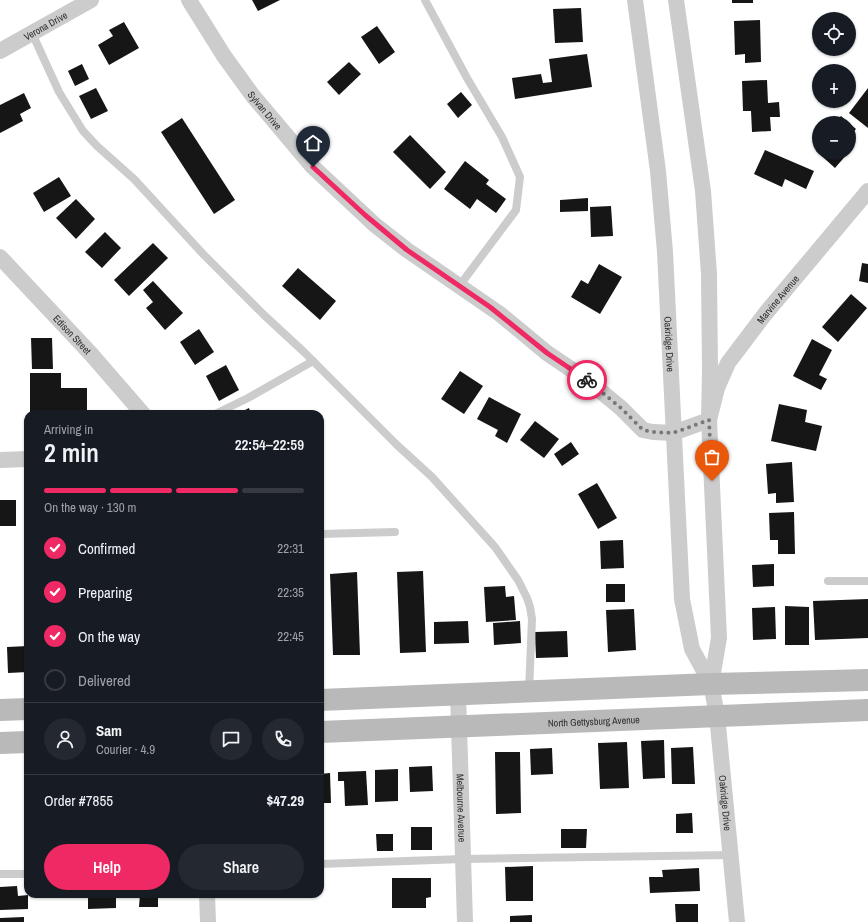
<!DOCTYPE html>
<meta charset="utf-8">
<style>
body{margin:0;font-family:"Archivo Narrow",sans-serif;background:#242831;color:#f1f3f6;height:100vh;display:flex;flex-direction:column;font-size:15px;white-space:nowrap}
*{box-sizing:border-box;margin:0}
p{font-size:13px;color:#9ea1a6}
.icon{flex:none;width:22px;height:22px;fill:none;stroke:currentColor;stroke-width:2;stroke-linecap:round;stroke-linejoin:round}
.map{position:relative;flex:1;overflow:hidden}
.side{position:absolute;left:24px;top:410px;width:300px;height:488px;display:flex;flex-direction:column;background:#171b24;border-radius:12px;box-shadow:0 1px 3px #0004}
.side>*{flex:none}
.fabs{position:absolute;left:812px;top:12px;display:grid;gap:8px}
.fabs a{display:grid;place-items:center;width:44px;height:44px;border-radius:50%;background:#171b24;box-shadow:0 1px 3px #0004;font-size:20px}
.pin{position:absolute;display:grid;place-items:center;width:34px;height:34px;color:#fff;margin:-41px -17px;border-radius:50% 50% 50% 0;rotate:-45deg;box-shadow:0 0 4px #0007}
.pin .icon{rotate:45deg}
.courier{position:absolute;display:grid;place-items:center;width:40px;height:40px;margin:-20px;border:3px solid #ee2964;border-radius:50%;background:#fff;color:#222;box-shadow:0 1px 5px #0007}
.head em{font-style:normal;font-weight:600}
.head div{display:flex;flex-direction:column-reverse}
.head{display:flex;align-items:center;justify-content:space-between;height:68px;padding:0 20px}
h1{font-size:26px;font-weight:600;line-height:30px}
.bar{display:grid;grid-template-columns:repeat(4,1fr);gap:6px 4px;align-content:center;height:48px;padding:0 20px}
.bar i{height:5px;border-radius:3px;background:#363941}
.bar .on{background:#ee2964}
.bar p{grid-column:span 4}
.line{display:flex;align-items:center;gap:10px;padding:0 20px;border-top:1px solid #363941}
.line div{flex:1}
.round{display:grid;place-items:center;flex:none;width:42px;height:42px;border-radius:21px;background:#242831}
ol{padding:0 20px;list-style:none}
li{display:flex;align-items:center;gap:12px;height:44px}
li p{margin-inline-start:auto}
li .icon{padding:4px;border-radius:50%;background:#ee2964;color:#fff;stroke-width:4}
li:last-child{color:#9ea1a6}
li i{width:22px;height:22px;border:2px solid #363941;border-radius:50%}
.cta{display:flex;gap:8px;margin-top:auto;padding:8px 20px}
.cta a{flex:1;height:46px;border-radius:24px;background:#ee2964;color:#fff;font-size:16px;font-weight:600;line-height:46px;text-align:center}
.cta a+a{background:#242831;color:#f1f3f6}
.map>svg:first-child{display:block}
.building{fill:#161616}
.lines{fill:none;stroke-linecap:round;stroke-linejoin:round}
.lane{stroke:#ccc;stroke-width:8}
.street{stroke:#ccc;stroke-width:16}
.secondary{stroke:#b9b9b9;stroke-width:22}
.done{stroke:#787878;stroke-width:4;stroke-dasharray:0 7.2}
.route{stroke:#ee2964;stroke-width:5}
.labels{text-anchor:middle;stroke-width:4;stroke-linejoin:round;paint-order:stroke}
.street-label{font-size:10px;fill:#2f2f2f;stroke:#fff}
</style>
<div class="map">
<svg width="868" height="922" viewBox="0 0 868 922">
<rect width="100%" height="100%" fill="#fff"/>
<g class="building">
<path d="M252 0H280L258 11Z"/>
<rect x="732" y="0" width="21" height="3"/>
<path d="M581 8 583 42 555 43 553 9Z"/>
<path d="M760 20 761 62 745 63V54L735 55 734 21Z"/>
<path d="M124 22 139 48 109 65 98 45 113 36 109 30Z"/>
<path d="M377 26 395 52 379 64 361 37Z"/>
<path d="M587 54 592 87 515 99 512 78 541 74 543 83 552 82 549 59Z"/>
<path d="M349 62 361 74 339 95 327 82Z"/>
<path d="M82 64 89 79 75 86 68 71Z"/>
<path d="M767 80 768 103 779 102 780 117H770L771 131 752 132 751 111H743L742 81Z"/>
<path d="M96 88 108 111 91 119 79 96Z"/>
<path d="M868 88V128L849 113Z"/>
<path d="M461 92 472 105 458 118 447 104Z"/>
<path d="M24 93 31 108 20 114 23 121 0 133V105Z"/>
<path d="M841 116 849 123H834Z"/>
<path d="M182 118 235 200 214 214 161 132Z"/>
<path d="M849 123 856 129 849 137Z"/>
<path d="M410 135 446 172 430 189 393 152Z"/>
<path d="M819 149V153H848L835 168 816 151Z"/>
<path d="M765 150 814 171 806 189 785 179 782 187 754 174Z"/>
<path d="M465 161 489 180 486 184 506 199 496 213 477 199 470 209 444 189Z"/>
<path d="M59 177 71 196 44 212 33 193Z"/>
<path d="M588 198V211L560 212V200Z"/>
<path d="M76 199 95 219 76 239 56 218Z"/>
<path d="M611 206 613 236 591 237 590 207Z"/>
<path d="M105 232 121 248 102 268 85 252Z"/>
<path d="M153 243 168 258 129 296 114 280Z"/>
<path d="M862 263 868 264V283L859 281Z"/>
<path d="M599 264 622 277 600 314 571 297 581 280 588 284Z"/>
<path d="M298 268 336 301 320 320 282 286Z"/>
<path d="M153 281 183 313 165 330 146 308 153 302 143 290Z"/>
<path d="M851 294 867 308 838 342 822 327Z"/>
<path d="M199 329 214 352 195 365 180 342Z"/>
<path d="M31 338H52L53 369H32Z"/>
<path d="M812 339 832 350 819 375 827 379 821 390 793 376Z"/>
<path d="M226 365 239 390 219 401 206 376Z"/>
<path d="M460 371 483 386 464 414 441 399Z"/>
<path d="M30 373H61V388H87V414H30Z"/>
<path d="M489 397 521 414 507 443 495 436 498 430 477 419Z"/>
<path d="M779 404 807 410 805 422 822 426 816 451 771 441Z"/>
<path d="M249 408 251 414H237Z"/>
<path d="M535 421 559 439 544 458 520 440Z"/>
<path d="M571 442 579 454 562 466 554 454Z"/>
<path d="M792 462 794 502 776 503V493L768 494 766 464Z"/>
<path d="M597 483 617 518 598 529 578 494Z"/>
<rect x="0" y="500" width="16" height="26"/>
<path d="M794 512 795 554H778V540H770L769 513Z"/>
<path d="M623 540 624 568 601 569 600 541Z"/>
<path d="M774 564V586L753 587 752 565Z"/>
<path d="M423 571 426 652 400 653 397 572Z"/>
<path d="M357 572 360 655H333L330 574Z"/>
<rect x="606" y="584" width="19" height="18"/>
<path d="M505 586 506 597 514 596 516 620 486 622 484 587Z"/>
<path d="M868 599V638L815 640 813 601Z"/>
<path d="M785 606 809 607V645H785Z"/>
<path d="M775 607 776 639 753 640 752 608Z"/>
<path d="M634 609 636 650 608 652 606 610Z"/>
<path d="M468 621 469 643 434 644V622Z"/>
<path d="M520 621 521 643 494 645 493 623Z"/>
<path d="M567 631 568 657 536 658 535 632Z"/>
<path d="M28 646V672L8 673 7 647Z"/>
<path d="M664 740 665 778 643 779 641 741Z"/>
<path d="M627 742 629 788 600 789 598 743Z"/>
<path d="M693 747 695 784H672L671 748Z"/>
<path d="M552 748 553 774 531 775 530 749Z"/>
<path d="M495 752H520L521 813 496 814Z"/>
<path d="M432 766 433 791 410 792 409 767Z"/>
<path d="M398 769V801L375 802V770Z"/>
<path d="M366 771 368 805 345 806 344 781H338V772Z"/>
<path d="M330 773 331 803H320V774Z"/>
<path d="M692 813 693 833H676V814Z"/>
<rect x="411" y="827" width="21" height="23"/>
<path d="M561 829H587L586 848H561Z"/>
<path d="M376 834H393V851H377Z"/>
<path d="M533 866V901H506L505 867Z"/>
<path d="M699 868 700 891 650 893 649 877H663L662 870Z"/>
<path d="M392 878H431V897L426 898V908H392Z"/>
<path d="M17 886 18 896 28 895V909L0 910V887Z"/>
<path d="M88 894H116V908L88 909Z"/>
<path d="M140 894H158V907H139Z"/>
<path d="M675 904H698V922H676Z"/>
<path d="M532 915V922H510V916Z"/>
<path d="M24 917V922H0V918Z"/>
</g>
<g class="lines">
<g class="lane">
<path d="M425 0 467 78 502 137 520 177 516 210 460 285"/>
<path d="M32 33 59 92 83 131 97 146 134 179 203 254 264 315 304 352 397 445 432 477 495 547 518 580 527 598 530 607 532 619 529 691"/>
<path d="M215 414 248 398 313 361"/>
<path d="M320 534 395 532"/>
<path d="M828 581H868"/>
<path d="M320 864 463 859 732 855"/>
<path d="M0 874H28"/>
</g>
<g class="street">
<path id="s1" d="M189 0 224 56 253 96 313 167 375 225 407 250 500 314 547 353 587 380 621 408 643 430 653 432 673 433 709 420 717 388 728 363 765 314 868 191"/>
<path id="s2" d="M635 0 658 171 665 252 682 599 692 649 711 684 717 715 737 922"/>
<path d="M676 0 703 191 709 274 710 370 709 420 719 638 711 684"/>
<path id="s3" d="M0 51 91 0"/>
<path id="s4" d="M0 257 91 354 143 414"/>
<path d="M0 460 28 459"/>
<path id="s5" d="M458 694 465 922"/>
<path d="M207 894 208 922"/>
</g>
<g class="secondary">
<path d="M320 700 711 684 868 680"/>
<path d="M0 710 28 709"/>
<path id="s6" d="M320 732 868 710"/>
<path d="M0 743 28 742"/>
</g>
</g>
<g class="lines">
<path class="done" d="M587 380 621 408 643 430 653 432 673 433 709 420 712 481"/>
<path class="route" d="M313 167 365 215 407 250 490 307 547 353 587 380"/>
</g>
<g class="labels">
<g class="street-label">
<text dy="4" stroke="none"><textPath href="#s3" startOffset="52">Verona Drive</textPath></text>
<text dy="4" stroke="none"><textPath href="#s1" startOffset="134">Sylvan Drive</textPath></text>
<text dy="4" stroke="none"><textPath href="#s1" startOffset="841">Marvine Avenue</textPath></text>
<text dy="4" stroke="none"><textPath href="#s4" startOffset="106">Edison Street</textPath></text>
<text dy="4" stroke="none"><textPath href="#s2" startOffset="346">Oakridge Drive</textPath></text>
<text dy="4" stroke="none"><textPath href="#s6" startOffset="274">North Gettysburg Avenue</textPath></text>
<text dy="4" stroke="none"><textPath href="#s2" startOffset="812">Oakridge Drive</textPath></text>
<text dy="4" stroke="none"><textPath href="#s5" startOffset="114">Melbourne Avenue</textPath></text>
</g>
</g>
</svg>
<div class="fabs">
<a><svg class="icon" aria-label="locate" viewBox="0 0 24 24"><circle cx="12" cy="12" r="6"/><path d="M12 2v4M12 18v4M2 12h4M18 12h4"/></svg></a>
<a>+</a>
<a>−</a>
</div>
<div class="pin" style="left:712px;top:481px;background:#ea580c"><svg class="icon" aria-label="bag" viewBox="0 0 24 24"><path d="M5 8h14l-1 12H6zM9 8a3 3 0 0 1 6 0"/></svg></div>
<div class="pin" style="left:313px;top:167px;background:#1f2937"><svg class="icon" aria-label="home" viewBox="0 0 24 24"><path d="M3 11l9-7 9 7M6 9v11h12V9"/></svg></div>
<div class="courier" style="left:587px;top:380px"><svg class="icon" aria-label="bike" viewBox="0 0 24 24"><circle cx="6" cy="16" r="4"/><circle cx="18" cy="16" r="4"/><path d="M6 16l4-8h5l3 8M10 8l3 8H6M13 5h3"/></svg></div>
<section class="side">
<div class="head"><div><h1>2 min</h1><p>Arriving in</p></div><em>22:54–22:59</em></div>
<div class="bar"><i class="on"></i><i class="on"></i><i class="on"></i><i></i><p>On the way · 130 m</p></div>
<ol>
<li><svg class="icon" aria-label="check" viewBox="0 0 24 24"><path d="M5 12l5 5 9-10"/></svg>Confirmed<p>22:31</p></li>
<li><svg class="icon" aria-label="check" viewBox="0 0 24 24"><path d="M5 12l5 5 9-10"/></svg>Preparing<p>22:35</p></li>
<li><svg class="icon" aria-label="check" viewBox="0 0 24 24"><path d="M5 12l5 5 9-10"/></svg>On the way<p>22:45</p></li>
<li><i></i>Delivered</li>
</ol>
<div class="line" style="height:72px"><a class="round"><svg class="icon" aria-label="person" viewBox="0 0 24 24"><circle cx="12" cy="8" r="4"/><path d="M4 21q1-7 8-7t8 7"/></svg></a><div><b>Sam</b><p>Courier · 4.9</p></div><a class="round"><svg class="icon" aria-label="chat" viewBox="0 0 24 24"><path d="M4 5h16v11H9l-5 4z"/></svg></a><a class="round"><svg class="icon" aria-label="phone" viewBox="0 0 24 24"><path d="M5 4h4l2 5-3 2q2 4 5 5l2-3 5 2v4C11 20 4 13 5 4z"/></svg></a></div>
<div class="line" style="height:52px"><div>Order #7855</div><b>$47.29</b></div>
<div class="cta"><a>Help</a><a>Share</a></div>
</section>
</div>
